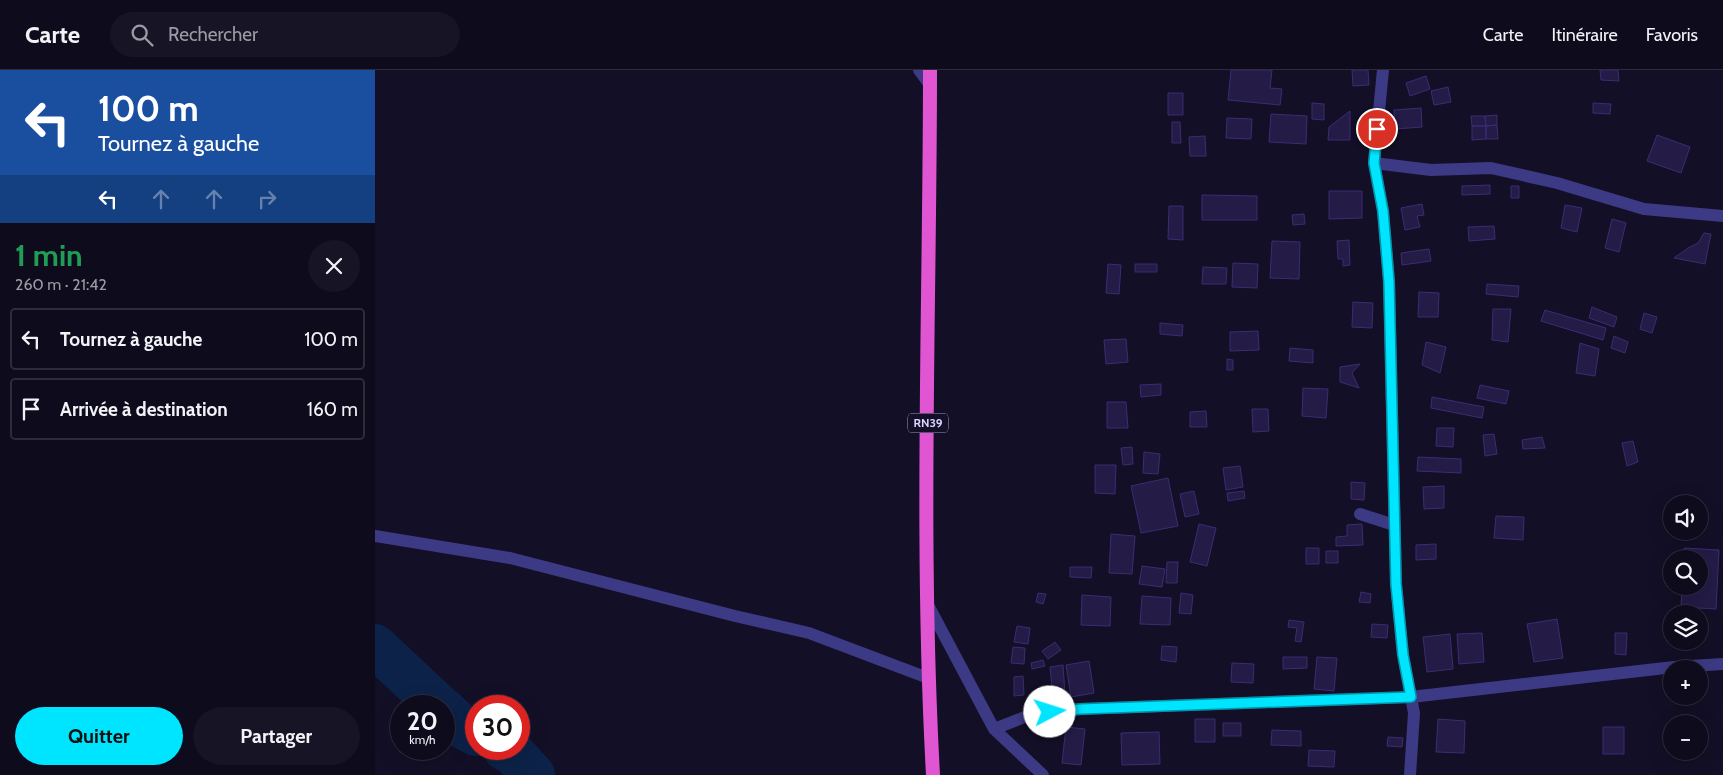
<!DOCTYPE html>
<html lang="fr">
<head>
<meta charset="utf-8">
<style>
  :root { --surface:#0e0b1c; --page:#171425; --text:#f1f3f6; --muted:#9b9ba3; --line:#2e2b3b; --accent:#00e5ff }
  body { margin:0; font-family:Cabin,sans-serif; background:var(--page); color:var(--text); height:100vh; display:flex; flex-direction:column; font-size:19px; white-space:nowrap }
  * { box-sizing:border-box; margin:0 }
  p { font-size:16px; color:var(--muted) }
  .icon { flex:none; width:28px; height:28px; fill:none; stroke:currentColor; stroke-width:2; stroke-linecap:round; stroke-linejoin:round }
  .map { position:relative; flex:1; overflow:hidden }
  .drawer { display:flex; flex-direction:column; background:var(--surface); width:375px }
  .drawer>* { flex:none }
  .guide { background:#1a4fa0; color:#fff; overflow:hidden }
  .buttons { position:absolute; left:1288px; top:425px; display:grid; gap:10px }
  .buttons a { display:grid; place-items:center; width:45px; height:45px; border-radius:50%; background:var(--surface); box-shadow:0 5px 20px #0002,0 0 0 1px var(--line); font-size:25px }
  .speed { position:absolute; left:15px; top:625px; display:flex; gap:10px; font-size:25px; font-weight:700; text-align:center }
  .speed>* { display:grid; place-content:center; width:65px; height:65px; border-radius:50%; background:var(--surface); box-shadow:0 5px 20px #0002,0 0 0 1px var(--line); line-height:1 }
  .speed small { font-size:12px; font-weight:400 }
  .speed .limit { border:8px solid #d22; background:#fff; color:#111 }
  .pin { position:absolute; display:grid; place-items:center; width:42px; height:42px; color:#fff; margin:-21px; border:2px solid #fff; border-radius:50%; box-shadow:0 1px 5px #0007 }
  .me { position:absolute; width:55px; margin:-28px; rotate:85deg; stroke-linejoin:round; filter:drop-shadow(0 0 4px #0008) }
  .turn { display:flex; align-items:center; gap:18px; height:105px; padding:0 15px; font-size:22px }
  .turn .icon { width:65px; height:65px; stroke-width:2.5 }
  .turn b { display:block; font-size:35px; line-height:42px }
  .lanes { display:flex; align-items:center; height:48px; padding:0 15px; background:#0003; justify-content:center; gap:25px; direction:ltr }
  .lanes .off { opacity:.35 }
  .round { display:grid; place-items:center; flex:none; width:52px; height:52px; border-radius:26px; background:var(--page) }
  .headline { display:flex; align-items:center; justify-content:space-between; height:85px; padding:0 15px }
  h1 { font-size:30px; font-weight:700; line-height:38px; color:#1e9e55 }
  .button { display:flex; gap:10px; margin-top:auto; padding:10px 15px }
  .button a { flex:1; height:58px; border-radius:30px; background:var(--accent); color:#111; font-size:20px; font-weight:700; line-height:58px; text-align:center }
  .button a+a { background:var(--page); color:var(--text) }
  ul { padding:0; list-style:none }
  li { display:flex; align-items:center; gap:15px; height:62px; margin:0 10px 8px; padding:0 5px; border:2px solid var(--line); border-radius:5px }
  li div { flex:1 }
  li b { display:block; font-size:19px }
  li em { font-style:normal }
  header { display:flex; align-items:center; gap:30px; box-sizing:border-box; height:70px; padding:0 25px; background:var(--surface); border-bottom:1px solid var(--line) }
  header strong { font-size:24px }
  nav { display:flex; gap:28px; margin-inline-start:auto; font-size:18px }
  .search { width:350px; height:45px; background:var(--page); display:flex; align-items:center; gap:12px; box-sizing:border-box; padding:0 18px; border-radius:28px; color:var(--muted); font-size:19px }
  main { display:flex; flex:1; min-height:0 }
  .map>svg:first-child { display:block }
</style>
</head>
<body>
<header>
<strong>Carte</strong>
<div class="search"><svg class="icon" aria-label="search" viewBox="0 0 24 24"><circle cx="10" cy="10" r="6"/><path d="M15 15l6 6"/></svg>Rechercher</div>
<nav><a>Carte</a><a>Itinéraire</a><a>Favoris</a></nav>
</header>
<main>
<section class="drawer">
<div class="guide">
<div class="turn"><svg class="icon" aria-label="left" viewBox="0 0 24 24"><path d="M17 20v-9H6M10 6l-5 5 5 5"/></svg><div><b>100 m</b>Tournez à gauche</div></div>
<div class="lanes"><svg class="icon" aria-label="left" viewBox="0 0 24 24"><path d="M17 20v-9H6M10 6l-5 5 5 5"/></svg><svg class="icon off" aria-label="ahead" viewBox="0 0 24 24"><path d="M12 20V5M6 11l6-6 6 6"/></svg><svg class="icon off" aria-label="ahead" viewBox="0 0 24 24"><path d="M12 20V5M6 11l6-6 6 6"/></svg><svg class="icon off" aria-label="right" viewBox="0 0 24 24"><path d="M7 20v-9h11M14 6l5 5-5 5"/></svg></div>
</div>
<div class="headline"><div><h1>1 min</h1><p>260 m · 21:42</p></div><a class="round"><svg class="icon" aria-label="close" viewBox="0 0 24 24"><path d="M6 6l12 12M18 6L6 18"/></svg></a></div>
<ul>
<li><svg class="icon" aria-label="left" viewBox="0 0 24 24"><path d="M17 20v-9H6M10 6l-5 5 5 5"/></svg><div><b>Tournez à gauche</b></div><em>100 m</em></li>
<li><svg class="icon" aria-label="arrive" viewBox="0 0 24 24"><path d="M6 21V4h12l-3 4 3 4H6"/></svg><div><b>Arrivée à destination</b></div><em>160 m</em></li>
</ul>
<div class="button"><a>Quitter</a><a>Partager</a></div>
</section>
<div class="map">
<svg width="1348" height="705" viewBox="0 0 1348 705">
  <rect width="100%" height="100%" fill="#130f26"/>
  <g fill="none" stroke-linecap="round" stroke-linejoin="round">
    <path stroke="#0c2248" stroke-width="44" d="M0 576 64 636
      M69 640 86 656 101 664
      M130 679 138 683 158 705"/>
  </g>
  <path fill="#241b47" stroke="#3b2d73" d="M856 0H897L895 18 907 19 905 35 853 30Z
    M977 0H993L994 15 978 16Z
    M1225 0H1243L1244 11 1226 10Z
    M1051 6 1055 19 1035 26 1031 13Z
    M1073 17 1076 32 1059 35 1056 21Z
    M793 23H808V45H793Z
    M937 33 949 34V50L937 49Z
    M1218 33 1236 34 1235 44 1218 43Z
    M1046 38 1047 57 1020 59 1019 40Z
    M975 41V70H953L954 57Z
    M896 44 932 46 931 74 894 72Z
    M1122 45V55L1111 56 1110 46Z
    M1096 46H1110L1111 56H1097Z
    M852 48 877 49 876 69 851 68Z
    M797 52H805L806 73H797Z
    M1122 55 1123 69H1111V56Z
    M1097 56H1111V69L1097 70Z
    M1282 65 1315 77 1306 103 1272 91Z
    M830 66 831 86H815L814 67Z
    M1115 115V124L1087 125V116Z
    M1136 116H1144V128H1136Z
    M954 121H987V148L954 149Z
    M827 125 882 126V150H827Z
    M1047 134 1049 145 1042 146 1045 157 1030 160 1026 138Z
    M1190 135 1207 138 1202 162 1186 158Z
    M794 136H808V170L793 169Z
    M929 144 930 154 918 155 917 145Z
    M1237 149 1251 153 1244 182 1230 178Z
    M1119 156 1120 169 1094 171 1093 157Z
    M1329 163 1336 164 1330 194 1299 188 1313 178 1323 173Z
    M974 170 975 195 968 196V189H963L962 171Z
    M897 171 925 172 924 209 895 208Z
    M1054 179 1056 191 1027 195 1026 183Z
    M858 193 883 194 882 218 857 217Z
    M733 194 746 195 744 224 731 223Z
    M760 194H782V202H760Z
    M828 197 852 198 851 214H827Z
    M1112 214 1144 216 1143 227 1111 224Z
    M1044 222 1064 223 1063 247H1043Z
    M978 232 998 233 997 258 977 257Z
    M1217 237 1242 247 1239 257 1214 248Z
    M1118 239H1136L1133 272 1117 270Z
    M1170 240 1231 258 1228 270 1166 251Z
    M1269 243 1282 247 1277 263 1265 259Z
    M785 253 808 255 807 266 785 264Z
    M883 261 884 280 855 281V262Z
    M1239 266 1253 272 1250 283 1236 278Z
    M751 269 753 292 731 294 729 270Z
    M1051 272 1071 277 1065 303 1047 295Z
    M1205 273 1224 279 1220 306 1201 303Z
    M915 278 938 280V293L914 291Z
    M852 289 858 290V300H852Z
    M985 294 977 303 984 318 965 312V297Z
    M786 314V325L766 327 765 315Z
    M1105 315 1134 321 1131 334 1102 328Z
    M928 318 953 319 951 348 927 346Z
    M1057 327 1109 337 1107 348 1056 338Z
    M732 332H751L753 358H732Z
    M877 339H893L894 361 878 362Z
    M831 341 832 357H815V342Z
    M1062 358H1079L1078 377 1061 376Z
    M1119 364 1122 384 1110 386 1108 365Z
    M1167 367 1170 378 1148 379 1147 370Z
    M1258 371 1263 392 1252 396 1247 373Z
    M757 377 758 394 748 395 746 378Z
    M769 382 785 384 783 404 768 403Z
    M1043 387 1086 389V403L1042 401Z
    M720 395H741L740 424 720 423Z
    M865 396 868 417 851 420 848 398Z
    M793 408 803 456 766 463 756 416Z
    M976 412 990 413 989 430 976 429Z
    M1069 416V438L1049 439 1048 417Z
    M819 421 824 444 810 447 805 424Z
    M869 421 870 428 853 431 852 423Z
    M1121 446 1149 447 1148 470 1119 468Z
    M824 454 841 458 832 496 815 492Z
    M987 454 988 475 961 476V467L972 466V455Z
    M736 464 760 466 757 504 734 503Z
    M1061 474V489L1041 490V475Z
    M931 478H944V494H931Z
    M1309 478 1344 480 1341 539 1306 537 1307 516H1324V489H1308Z
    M951 481H963V493H951Z
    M792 492H803L802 513H791Z
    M767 496 790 499 787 517 764 514Z
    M695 497H717L716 508 695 507Z
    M986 522 996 524 995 533 984 532Z
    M663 523 671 524 668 534 661 532Z
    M806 523 818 525 816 544 804 543Z
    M707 525 736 527 735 556 706 555Z
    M767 526 796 528 795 555 765 554Z
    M1182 549 1188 588 1159 592 1152 554Z
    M914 550 929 552 926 572 920 571 922 558 913 557Z
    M997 554 1013 555 1012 568 996 567Z
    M642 556 655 558 653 574 639 572Z
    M1107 563 1109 592 1084 594 1082 564Z
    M1240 563H1252L1251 585 1240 584Z
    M1075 564 1078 599 1052 602 1048 567Z
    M680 572 686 580 673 589 667 581Z
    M787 576 802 577 801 592 786 590Z
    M638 577 650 578 649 594 636 593Z
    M908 587H932V598L908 599Z
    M942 587 962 588 959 621 939 619Z
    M668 590 670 596 657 599 656 593Z
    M714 591 719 623 696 627 691 595Z
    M857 593 879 594 878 613 856 612Z
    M688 595 690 624 678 626 675 597Z
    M648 606 649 625 639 626V607Z
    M820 649H840V672H820Z
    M1063 649 1090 651 1089 683 1061 682Z
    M848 653H866V666H848Z
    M691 657 710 659 706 695 687 693Z
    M1228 657H1249V684H1228Z
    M897 660 926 661V676L896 675Z
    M784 662 785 694 747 695 746 663Z
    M1013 667 1028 668 1027 677 1012 676Z
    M934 680 960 681 959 697 933 696Z"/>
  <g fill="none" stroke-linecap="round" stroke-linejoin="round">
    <path stroke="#3d3a85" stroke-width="12" d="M544 0 555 15
      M1008 0 999 93 1008 141 1014 211 1021 514 1028 585 1039 643 1035 705
      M999 93 1056 100 1116 98 1182 113 1269 139 1348 146
      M985 444 1019 455
      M0 466 135 488 360 546 434 563 553 608
      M552 533 619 659 668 705
      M619 659 660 643 706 639 1036 627 1299 597 1348 594"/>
    <path stroke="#e055d1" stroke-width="14" d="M555 0C555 235 545 470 558 705"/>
  </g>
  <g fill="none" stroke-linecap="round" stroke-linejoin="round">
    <defs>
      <path id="route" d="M675 642 706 639 1036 627 1028 585 1021 514 1014 212 1008 141 999 93 1002 59"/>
    </defs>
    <use href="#route" stroke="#0095a6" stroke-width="12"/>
    <use href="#route" stroke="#00e5ff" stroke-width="9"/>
  </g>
  <g text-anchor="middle" stroke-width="4" stroke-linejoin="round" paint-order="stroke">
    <rect fill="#130f26" stroke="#9e99be" stroke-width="1" x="533" y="343.5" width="40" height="19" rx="4"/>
    <g font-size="12" font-weight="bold" fill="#d9d4ff">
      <text x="553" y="357">RN39</text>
    </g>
  </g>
</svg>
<div class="buttons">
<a><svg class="icon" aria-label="sound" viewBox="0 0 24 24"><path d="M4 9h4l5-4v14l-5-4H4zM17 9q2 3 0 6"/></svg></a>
<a><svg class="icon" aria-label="search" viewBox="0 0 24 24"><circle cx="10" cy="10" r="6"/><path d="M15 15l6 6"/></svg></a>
<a><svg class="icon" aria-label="layers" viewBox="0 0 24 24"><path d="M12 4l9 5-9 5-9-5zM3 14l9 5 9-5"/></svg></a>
<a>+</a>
<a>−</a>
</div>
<div class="speed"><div>20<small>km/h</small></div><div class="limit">30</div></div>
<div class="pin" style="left:1002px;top:59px;background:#d93025"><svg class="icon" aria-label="arrive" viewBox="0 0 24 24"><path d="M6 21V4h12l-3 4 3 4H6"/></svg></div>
<svg class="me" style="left:675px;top:642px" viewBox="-20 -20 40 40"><circle r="19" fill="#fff"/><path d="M0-13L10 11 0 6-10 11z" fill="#00e5ff"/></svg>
</div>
</main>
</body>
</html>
